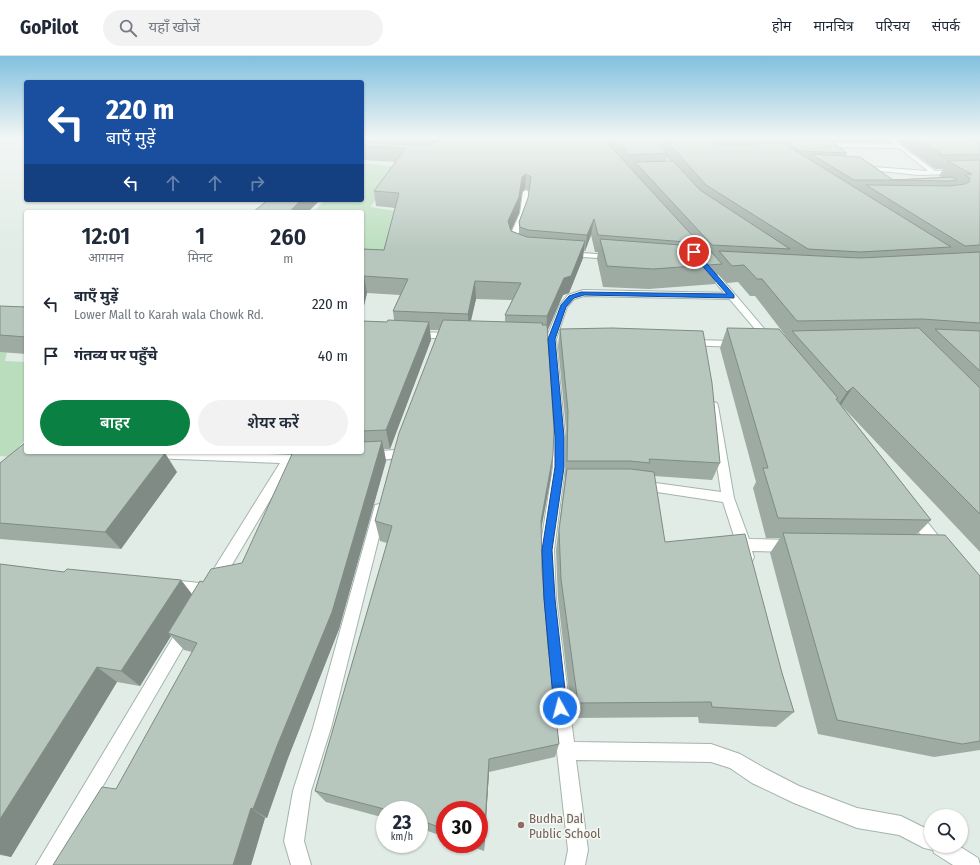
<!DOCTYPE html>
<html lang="hi">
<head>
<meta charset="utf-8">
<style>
  :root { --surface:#fff; --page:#f2f2f3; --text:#1f2937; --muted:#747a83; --line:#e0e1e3; --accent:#0b8043 }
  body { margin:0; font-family:"Fira Sans Condensed","Noto Sans Devanagari",sans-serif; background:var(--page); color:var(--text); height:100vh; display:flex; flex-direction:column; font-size:15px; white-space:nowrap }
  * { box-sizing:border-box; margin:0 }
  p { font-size:13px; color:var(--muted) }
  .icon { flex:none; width:22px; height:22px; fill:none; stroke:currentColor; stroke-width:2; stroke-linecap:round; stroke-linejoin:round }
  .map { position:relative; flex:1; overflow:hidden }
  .details { position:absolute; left:24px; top:154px; width:340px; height:244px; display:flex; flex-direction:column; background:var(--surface); border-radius:4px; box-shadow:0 1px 3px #0004 }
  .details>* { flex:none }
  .hud { position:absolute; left:24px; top:24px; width:340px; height:122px; border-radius:4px; box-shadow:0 1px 3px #0004; background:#1a4fa0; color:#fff; overflow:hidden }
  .tools { position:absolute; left:924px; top:753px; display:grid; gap:8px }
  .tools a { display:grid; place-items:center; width:44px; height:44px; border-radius:50%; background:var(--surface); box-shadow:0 1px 3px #0004; font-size:20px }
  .speed { position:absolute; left:376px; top:745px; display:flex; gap:8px; font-size:20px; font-weight:700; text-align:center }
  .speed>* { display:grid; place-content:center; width:52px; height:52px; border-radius:50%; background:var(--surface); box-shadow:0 1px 3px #0004; line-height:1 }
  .speed small { font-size:10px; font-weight:400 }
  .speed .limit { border:6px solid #d22; background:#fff; color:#111 }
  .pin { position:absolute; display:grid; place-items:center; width:34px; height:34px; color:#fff; margin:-17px; border:2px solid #fff; border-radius:50%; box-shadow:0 1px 4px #0007 }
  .me { position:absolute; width:44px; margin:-22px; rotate:353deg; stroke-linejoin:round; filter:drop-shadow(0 0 3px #0008) }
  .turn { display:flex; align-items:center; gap:14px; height:84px; padding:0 16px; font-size:18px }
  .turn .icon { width:52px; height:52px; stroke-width:2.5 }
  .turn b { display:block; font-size:28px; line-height:34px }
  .lanes { display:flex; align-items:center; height:38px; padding:0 16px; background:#0003; justify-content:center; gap:20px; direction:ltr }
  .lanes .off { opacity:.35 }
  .eta { display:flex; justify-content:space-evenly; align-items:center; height:68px; text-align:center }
  .eta b { font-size:24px; font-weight:600; line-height:28px }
  .action { display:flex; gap:8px; margin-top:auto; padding:8px 16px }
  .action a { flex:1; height:46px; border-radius:24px; background:var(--accent); color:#fff; font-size:16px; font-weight:600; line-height:46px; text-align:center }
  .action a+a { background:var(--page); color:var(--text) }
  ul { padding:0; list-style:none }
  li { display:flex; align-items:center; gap:12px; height:52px; padding:0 16px }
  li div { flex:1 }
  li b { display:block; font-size:15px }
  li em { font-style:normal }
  header { display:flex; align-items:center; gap:24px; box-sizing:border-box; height:56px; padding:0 20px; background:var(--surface); border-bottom:1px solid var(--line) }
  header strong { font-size:19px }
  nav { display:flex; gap:22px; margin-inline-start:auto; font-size:14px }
  .search { width:280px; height:36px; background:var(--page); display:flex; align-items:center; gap:10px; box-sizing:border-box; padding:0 14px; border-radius:22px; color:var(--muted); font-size:15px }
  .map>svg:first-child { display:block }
</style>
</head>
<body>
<header>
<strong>GoPilot</strong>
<div class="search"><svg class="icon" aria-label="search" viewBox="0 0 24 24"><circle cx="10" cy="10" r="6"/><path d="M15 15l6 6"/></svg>यहाँ खोजें</div>
<nav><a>होम</a><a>मानचित्र</a><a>परिचय</a><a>संपर्क</a></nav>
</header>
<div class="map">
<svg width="980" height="809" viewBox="0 0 980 809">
  <rect width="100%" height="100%" fill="#e1ece6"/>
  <path fill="#badebd" d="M362 107 402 111 370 151 436 161 417 193 362 206V156H313L325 144H362Z
    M0 279 8 290 5 305 26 306V383L10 401 0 400Z"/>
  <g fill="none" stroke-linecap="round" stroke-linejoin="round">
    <defs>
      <path id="minor" d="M885 82H891L935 115 980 113V117L918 119 862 113 859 111 860 110 928 115 899 92 820 91 817 89 820 87 894 88Z
        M526 134 529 136 526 157 517 182 521 190 517 192H514L509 182 520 157 523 136Z
        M565 196 613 199 617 201 613 203 568 200H565Z
        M583 234 732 237 736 240 732 243 584 240 574 243 567 251 556 283 565 381V411L554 494 556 543 574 686 711 688 740 698 766 713 799 730 857 752 901 760 931 775V790H959L978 802 980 809H953L934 797 933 794 924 792 899 779 857 772 794 747 752 727 730 712 711 706 576 704 588 794 585 809H565L568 794 549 624 542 543 540 494 553 411V381L546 283 560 249 568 239Z
        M416 276 453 277 458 280 453 283 413 281 411 279 413 277Z
        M689 284 737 285 742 288 737 291 686 289 684 287Z
        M713 346 717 347 718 350 734 442 749 483 790 484 795 486 797 490 795 494 790 496 752 495 754 501 752 505 747 507 742 505 723 446 637 433 635 430 637 427 641 425 721 436 708 350 709 347Z
        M395 394 399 395 401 398 399 401C390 404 374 405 365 402L363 399 365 396Z
        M146 396H218L294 399 298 400 300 403 298 406 292 407 220 529 215 530 210 529 208 524 210 519 280 407 151 402 147 401 145 398Z
        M380 448 385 449 386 453 331 672 311 735 304 785 311 809H291L284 785 293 735 313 672 374 453 375 449Z
        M172 524 208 528 213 530 215 535 213 540 208 542 172 538 167 536 165 531 167 526Z
        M186 566 191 568 194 573 191 578 57 809H36L181 568Z"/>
      <path id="secondary" d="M704 209H710L773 283 775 285 773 287H767L704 213Z
        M914 455 919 456 944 487 946 491 944 495 939 497 934 495 909 464 907 460 909 456Z"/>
    </defs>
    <use href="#minor" stroke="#a4b4ac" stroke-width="2"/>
    <use href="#secondary" stroke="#a2bbae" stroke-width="2"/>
    <use href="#minor" fill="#fff" fill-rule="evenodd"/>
    <use href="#secondary" fill="#fff" fill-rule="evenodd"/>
  </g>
  <path fill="#9daba3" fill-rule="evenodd" d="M362 82H443V83L444 82H658L660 88 663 91 659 82H891L889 86H832L847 97 846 99 893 124 941 121 939 120 943 113H935L893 82H980V496L841 349 931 464 917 478 980 520V694L934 701 818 678 770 497 780 482H766L753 432 756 426 720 292 727 272 788 284V283L755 240H750L738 226 727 227 718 218 715 228 649 233 603 231 597 203 598 196H595L591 179 585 195H583V202L569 237 563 239 547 275 551 420 541 472 542 514 548 590 559 688 555 701 489 716 484 795 465 788H479V754H445V781L419 772V754H385V762L326 746 315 735 387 487 380 485 375 465 439 274H430L431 284 390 393H384L386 405 339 573 288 702 267 762H265L251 809H53L116 733 192 596 184 594 171 580 140 630 117 626 11 801 0 799V508L64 516 181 524 192 538 203 526 242 507 362 396V265L387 266 394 264 393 255 400 239 367 237 362 258V193L384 194 395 152 376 150 374 135 396 106 362 104ZM775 86H783V87H775ZM667 102 670 105H666ZM525 133 529 135 528 142 519 166V178L511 175V174L519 157 522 136ZM476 243 512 244 505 259V266L471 265Z
    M0 250 26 251V298L0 296Z
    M560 273 720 407 712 424 654 420 665 486 782 617 794 656 776 671 699 667 698 661 572 662 558 543 556 494 565 422 566 372 558 290Z
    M0 407 177 416 121 493 0 483Z"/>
  <path fill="#808b85" d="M431 82H443V86L428 97 427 84Z
    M526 118 525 133 522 136 519 157 508 181V165L522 121Z
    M301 144H320L308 156H289Z
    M594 163 591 179 585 195 587 179Z
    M585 185 583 202 569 237 563 239 546 278 547 260 564 222Z
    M364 220 367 237 362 258V227Z
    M475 225 476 243 468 276V258Z
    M429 266 431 284 390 393 386 374Z
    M853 331 841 349 835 354 847 336Z
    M382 385 386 405 339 573 288 702 267 762 253 753Z
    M165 397 177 416 121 493 105 476Z
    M553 399 551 420 539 485 541 465Z
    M181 524 194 541 168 577 171 580 140 630 121 615Z
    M97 611 117 626 11 801 0 798V763Z
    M489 703V716L484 795V786Z
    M251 752 265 762 251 809H233Z"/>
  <path fill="#b7c7be" stroke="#808b85" d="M399 82H431L427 84Z
    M444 82H603L699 187 598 179 594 163 587 179 528 174 520 171 519 166 528 142 531 121 526 118 522 121 519 141 508 165 511 175 527 181 585 185 571 220 564 222 547 260 505 259 521 227 475 225 468 258 393 255 408 223 364 220 362 227V193L384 194 399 137 374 135 406 92 362 90V86L427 90 442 83Z
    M614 82H658L660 88 668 97 630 99Z
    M667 82H760L713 84 711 87 715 90 783 87 951 191 860 196 808 193 706 129 669 87Z
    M918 82H967L980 88V98L943 99Z
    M784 84H830L847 97 799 95Z
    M811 98 860 101 893 124H854Z
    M980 104V189L965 190 866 129 950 130 965 128 969 126 970 122 965 119 972 118 947 105Z
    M673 105 700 134 790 193 712 189 635 106Z
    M952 121 957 124 949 125 893 124Z
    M268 144H301L289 156H253Z
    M600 183 707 191 722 208 653 213 607 210Z
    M719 195 860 202 980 196V267L922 263 797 265 762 223H757L744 209 732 210Z
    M0 250 26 251V281L0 279Z
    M388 264 429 266 386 374 362 375V265L387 266Z
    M443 264 543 267 542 269H547L554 373 553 399 541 465 542 514 548 590 559 688 489 703 484 786 479 785V754H445V773L419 764V754H388L315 735 392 470 375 465 399 377Z
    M612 272 703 275 712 327 720 407 649 403 650 407 630 405H567L568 355 560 273Z
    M727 272 779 273 838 342 836 343 931 464 778 462 763 412H768Z
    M919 272 980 332V458L853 331 847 336 792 275Z
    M935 273 980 275V315Z
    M382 385 332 556 277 690 253 753 251 752 233 809H53L102 731 116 733 197 587 168 577 200 525 203 526 211 513 242 507 293 396H362V386Z
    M26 386V396H157L165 397 105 476 0 467V407Z
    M567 413H631L654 416 665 486 745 478 782 617 794 656 712 651 711 646 578 647 561 523 559 474Z
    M783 477 945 479 980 520V685L962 688 837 664Z
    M0 508 64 516 67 513 181 524 121 615 97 611 0 763Z"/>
  <linearGradient id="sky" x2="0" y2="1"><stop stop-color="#81c0df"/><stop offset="0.42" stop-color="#f2f6f4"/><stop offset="1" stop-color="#f2f6f4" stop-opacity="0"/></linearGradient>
  <rect width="980" height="195" fill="url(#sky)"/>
  <path fill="#1a73e8" stroke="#114b97" d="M692 195H696L734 239V242L584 239 574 242 566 251 555 283 564 381V411L552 494 555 543 567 652 565 657 560 659 556 657 554 652 544 543 542 494 555 411V381L548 283 561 249 569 240 581 236 727 238 692 198Z"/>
  <circle fill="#8d6e63" stroke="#f2f9f4" stroke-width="1.5" cx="521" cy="769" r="4"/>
  <g text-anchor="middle" stroke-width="3" stroke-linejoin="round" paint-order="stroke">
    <g font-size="13" fill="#785e54" stroke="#f2f9f4" text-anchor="start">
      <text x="529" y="767">Budha Dal<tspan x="529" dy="15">Public School</tspan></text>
    </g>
  </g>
</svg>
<div class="tools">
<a><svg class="icon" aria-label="search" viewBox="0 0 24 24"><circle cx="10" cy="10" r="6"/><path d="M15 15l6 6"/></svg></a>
</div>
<div class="speed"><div>23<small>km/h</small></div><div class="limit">30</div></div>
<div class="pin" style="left:694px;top:196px;background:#d93025"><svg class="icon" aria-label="arrive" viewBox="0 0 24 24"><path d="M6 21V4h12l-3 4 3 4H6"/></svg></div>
<svg class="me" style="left:560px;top:652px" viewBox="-20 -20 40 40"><circle r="17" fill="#1a73e8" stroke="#fff" stroke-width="3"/><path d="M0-11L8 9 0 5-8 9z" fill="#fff"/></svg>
<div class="hud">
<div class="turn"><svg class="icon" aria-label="left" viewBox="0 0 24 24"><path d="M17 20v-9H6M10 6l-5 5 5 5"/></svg><div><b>220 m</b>बाएँ मुड़ें</div></div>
<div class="lanes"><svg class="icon" aria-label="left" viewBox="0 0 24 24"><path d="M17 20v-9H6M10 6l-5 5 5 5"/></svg><svg class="icon off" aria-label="ahead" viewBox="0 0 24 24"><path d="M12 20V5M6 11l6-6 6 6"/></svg><svg class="icon off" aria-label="ahead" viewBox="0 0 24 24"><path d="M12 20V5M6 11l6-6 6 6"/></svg><svg class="icon off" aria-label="right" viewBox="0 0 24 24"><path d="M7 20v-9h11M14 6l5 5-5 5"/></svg></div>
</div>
<section class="details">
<div class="eta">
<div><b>12:01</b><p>आगमन</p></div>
<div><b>1</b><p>मिनट</p></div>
<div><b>260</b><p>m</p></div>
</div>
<ul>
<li><svg class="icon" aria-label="left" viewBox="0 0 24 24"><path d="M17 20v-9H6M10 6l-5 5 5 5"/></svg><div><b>बाएँ मुड़ें</b><p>Lower Mall to Karah wala Chowk Rd.</p></div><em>220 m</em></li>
<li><svg class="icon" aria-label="arrive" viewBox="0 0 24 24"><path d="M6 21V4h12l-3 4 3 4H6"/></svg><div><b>गंतव्य पर पहुँचे</b></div><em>40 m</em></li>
</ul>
<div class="action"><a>बाहर</a><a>शेयर करें</a></div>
</section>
</div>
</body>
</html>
